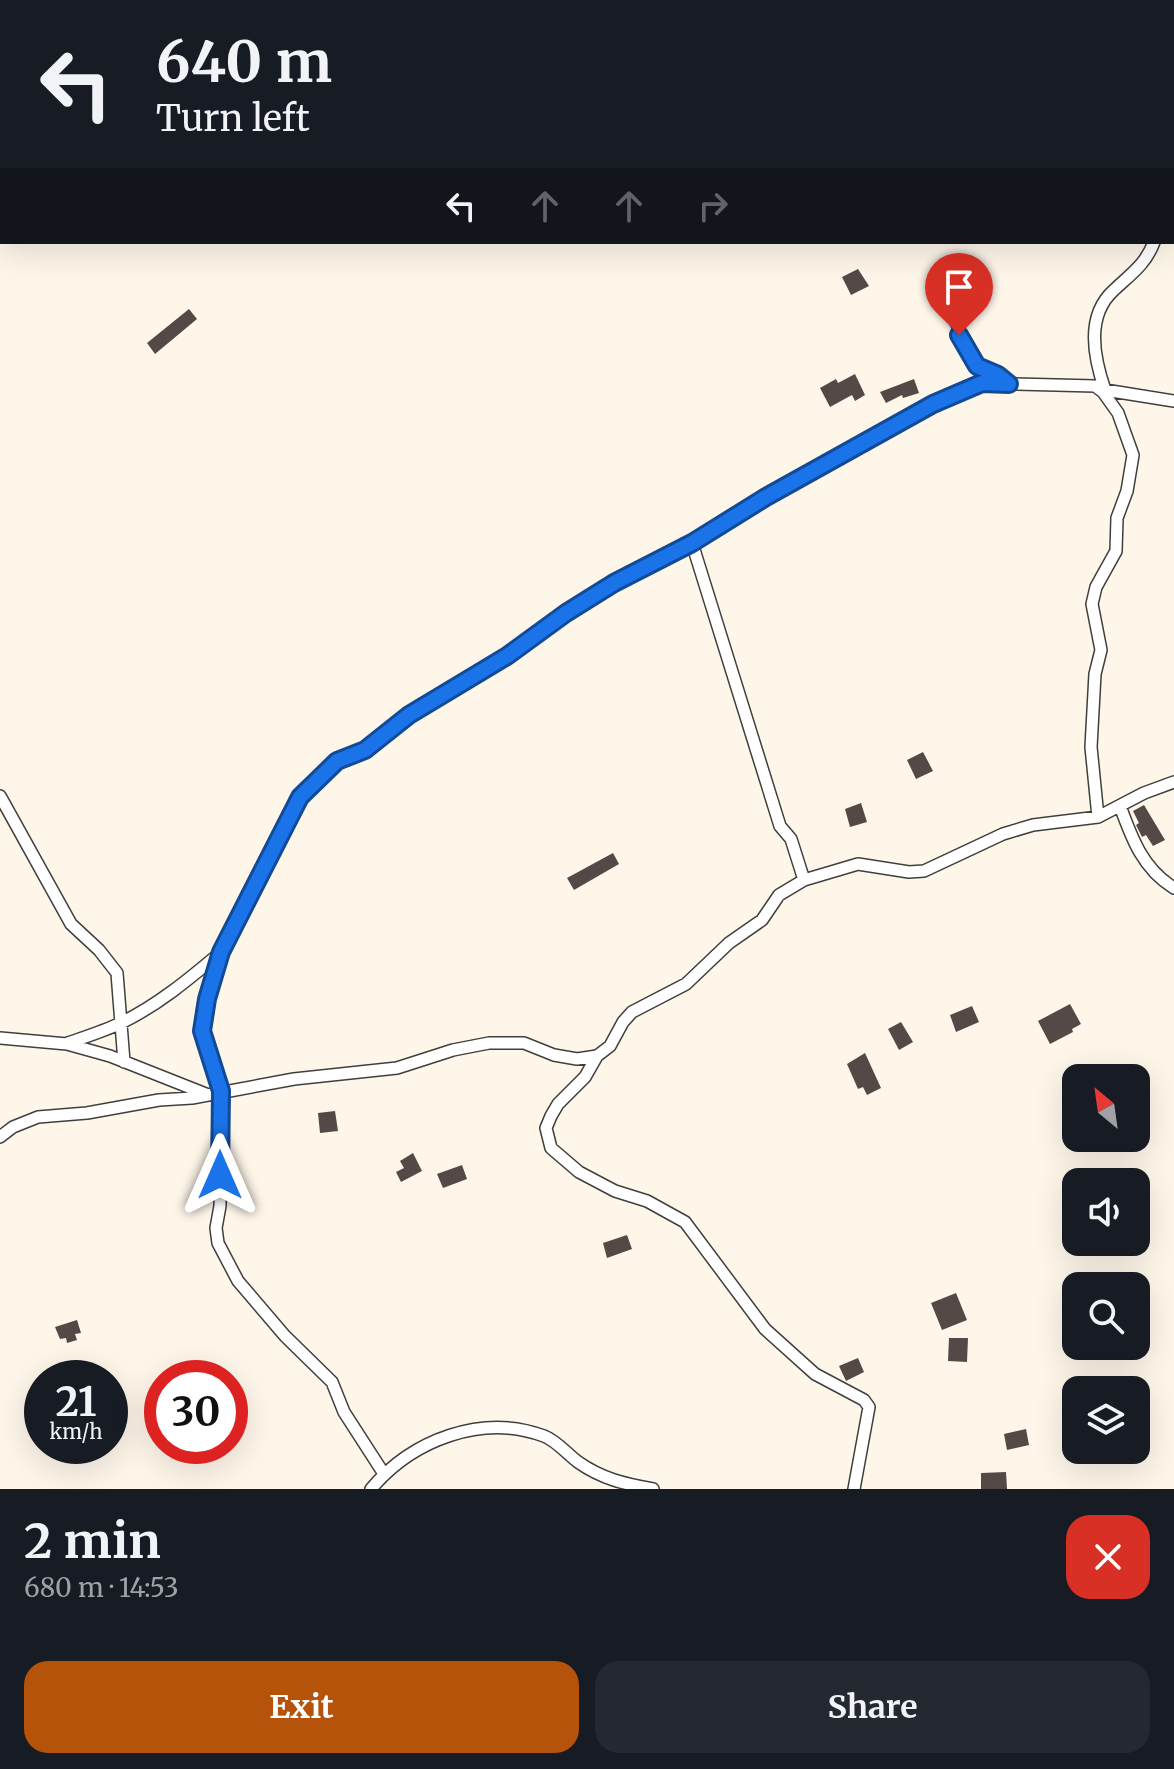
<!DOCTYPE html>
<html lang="en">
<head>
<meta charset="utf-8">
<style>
  :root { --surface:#171b24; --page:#242831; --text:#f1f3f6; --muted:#9ea1a6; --accent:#b45309 }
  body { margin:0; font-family:Merriweather,serif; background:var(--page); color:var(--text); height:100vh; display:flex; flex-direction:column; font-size:30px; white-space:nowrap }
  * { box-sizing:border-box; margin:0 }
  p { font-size:26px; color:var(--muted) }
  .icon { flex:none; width:44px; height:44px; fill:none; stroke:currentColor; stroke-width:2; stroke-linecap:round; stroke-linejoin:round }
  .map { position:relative; height:1489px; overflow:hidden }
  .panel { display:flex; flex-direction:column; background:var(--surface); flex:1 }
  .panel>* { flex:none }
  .banner { position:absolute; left:0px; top:0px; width:1174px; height:244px; box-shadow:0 8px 32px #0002; background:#171b24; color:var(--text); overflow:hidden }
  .needle { width:52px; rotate:331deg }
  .controls { position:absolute; left:1062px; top:1064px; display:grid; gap:16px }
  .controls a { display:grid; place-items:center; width:88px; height:88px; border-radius:16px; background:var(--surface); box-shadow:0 8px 32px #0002; font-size:40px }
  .speed { position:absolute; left:24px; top:1360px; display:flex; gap:16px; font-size:40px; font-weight:700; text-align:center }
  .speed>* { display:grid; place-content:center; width:104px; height:104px; border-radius:50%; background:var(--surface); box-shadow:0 8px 32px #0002; line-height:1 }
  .speed small { font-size:20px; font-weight:400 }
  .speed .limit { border:12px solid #d22; background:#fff; color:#111 }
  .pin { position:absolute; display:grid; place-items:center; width:68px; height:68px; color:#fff; margin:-82px -34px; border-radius:50% 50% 50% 0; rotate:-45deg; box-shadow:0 0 8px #0007 }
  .pin .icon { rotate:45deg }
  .me { position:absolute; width:88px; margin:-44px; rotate:0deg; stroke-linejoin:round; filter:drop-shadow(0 0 6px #0008) }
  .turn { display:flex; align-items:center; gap:28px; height:168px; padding:0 24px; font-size:36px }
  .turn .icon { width:104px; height:104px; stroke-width:2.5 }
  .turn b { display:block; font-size:56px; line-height:68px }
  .lanes { display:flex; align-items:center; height:76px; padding:0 24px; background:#0003; justify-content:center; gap:40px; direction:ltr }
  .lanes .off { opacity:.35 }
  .round { display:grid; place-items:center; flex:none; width:84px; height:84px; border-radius:24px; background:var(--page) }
  .head { display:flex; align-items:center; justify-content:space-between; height:136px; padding:0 24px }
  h1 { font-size:48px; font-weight:700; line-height:60px }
  .button { display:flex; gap:16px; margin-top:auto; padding:16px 24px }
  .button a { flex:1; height:92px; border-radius:24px; background:var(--accent); color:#fff; font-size:32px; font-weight:700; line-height:92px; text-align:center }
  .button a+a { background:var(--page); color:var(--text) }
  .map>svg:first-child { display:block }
</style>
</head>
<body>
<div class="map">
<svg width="1174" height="1489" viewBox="0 0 1174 1489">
  <rect width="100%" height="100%" fill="#fff6ea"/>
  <path fill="#554947" d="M858 269 869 286 851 295 842 277Z
    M189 309 197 319 155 354 147 343Z
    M855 374 865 395 855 401 852 395 830 407 820 388 836 379 838 383Z
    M914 379 919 393 903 398 902 395 886 403 880 392Z
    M923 752 933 771 916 779 907 760Z
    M861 803 867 822 850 827 845 809Z
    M1144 805 1165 840 1153 846 1146 835 1142 837 1136 825 1139 823 1133 811Z
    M613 853 619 864 574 890 567 878Z
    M1070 1004 1081 1024 1072 1029 1073 1032 1050 1044 1038 1021Z
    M972 1006 979 1022 956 1032 950 1015Z
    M901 1022 913 1042 899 1050 888 1029Z
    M865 1053 881 1088 867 1095 863 1087 858 1089 847 1064Z
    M335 1111 338 1131 320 1133 318 1113Z
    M413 1153 422 1171 401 1182 396 1172 404 1168 400 1161Z
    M462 1165 467 1179 443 1188 437 1174Z
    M627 1235 632 1249 607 1258 603 1243Z
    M956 1293 967 1320 942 1330 931 1303Z
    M77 1320 81 1333 75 1334 77 1340 67 1343 66 1338 60 1339 55 1327Z
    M949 1338H968L967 1362 948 1361Z
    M858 1358 864 1372 846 1381 839 1366Z
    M1026 1429 1029 1445 1007 1450 1004 1434Z
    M1006 1472 1007 1489H981V1473Z"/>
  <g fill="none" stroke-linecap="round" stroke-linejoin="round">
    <defs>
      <path id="lane" d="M942 303 974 362 1005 381"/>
      <path id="street" d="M1172 182 1174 180
        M1105 390C1094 358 1085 316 1114 290 1131 274 1146 264 1154 242
        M1103 392 1105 390 1174 401
        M692 543 780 826 791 839 804 880
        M0 796 71 924 99 950 117 973 124 1062
        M1120 806C1132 839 1143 869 1174 888
        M0 1038 67 1044 110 1056 206 1094
        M68 1043C85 1037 104 1031 121 1023 158 1005 189 979 220 953
        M597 1056 585 1077 558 1104 551 1116 546 1128 551 1148 579 1172 615 1191 647 1201 685 1222 765 1329 815 1374 864 1400 869 1407 854 1489
        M0 1137 13 1127 38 1117 87 1113 159 1100 192 1098 294 1079 397 1068 453 1050 489 1043H524L554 1055 577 1059 597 1056 610 1046 623 1022 632 1012 686 984 729 943 762 920 779 895 804 880 858 864 909 872 924 871 1003 834 1033 825 1098 817 1144 793 1174 782
        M384 1474 344 1412 332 1382 285 1336 238 1281 218 1243 216 1228 220 1206 221 1091 202 1031 207 999 221 952 300 797 337 761 365 750 409 715 507 656 566 613 614 583 692 543 766 497 933 404 982 383 1095 386 1103 392 1118 413 1133 455 1127 491 1117 518 1116 551 1096 587 1092 604 1101 650 1095 674 1091 747 1098 817
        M371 1489C412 1440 482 1413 544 1436 557 1441 567 1454 578 1462 602 1479 625 1484 653 1489"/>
    </defs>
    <use href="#lane" stroke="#3f3f3f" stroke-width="8"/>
    <use href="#street" stroke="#3f3f3f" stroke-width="14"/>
    <use href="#lane" stroke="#fff" stroke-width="5"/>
    <use href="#street" stroke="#fff" stroke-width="11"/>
  </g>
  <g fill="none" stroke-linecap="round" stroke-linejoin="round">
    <defs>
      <path id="route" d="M220 1175 221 1091 202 1031 207 999 221 952 300 797 337 761 365 750 409 715 507 656 566 613 614 583 692 543 766 497 933 404 982 383 1009 384 998 375 977 366 959 335"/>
    </defs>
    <use href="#route" stroke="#114b97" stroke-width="20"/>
    <use href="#route" stroke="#1a73e8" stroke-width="14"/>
  </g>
</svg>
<div class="controls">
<a><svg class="needle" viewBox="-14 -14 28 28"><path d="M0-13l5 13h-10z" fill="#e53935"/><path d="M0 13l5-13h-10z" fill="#9ea1a6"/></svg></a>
<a><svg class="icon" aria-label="sound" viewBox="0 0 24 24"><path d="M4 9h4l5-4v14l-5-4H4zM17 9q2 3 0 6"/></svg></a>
<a><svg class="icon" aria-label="search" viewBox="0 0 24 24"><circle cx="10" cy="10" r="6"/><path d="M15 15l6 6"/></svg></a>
<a><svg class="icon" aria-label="layers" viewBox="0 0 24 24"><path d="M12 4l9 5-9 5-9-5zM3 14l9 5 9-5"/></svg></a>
</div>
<div class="speed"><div>21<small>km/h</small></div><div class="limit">30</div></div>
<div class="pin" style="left:959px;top:335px;background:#d93025"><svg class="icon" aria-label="arrive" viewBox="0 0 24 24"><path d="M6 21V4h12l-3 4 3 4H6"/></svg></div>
<svg class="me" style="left:220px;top:1175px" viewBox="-20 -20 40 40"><path d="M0-17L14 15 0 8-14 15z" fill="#1a73e8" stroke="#fff" stroke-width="4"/></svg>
<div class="banner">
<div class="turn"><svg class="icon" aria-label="left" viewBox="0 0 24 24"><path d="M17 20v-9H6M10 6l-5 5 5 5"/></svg><div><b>640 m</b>Turn left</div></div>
<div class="lanes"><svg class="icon" aria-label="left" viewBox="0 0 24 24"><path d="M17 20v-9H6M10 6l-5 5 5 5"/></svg><svg class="icon off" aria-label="ahead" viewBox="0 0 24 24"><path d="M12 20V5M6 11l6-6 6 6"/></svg><svg class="icon off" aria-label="ahead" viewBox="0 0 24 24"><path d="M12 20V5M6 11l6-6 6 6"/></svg><svg class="icon off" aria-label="right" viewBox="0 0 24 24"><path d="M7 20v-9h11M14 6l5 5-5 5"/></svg></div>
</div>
</div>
<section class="panel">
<div class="head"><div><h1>2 min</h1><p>680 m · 14:53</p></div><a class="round" style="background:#d93025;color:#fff"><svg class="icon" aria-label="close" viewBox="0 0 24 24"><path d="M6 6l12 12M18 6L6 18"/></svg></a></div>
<div class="button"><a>Exit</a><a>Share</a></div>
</section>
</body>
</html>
